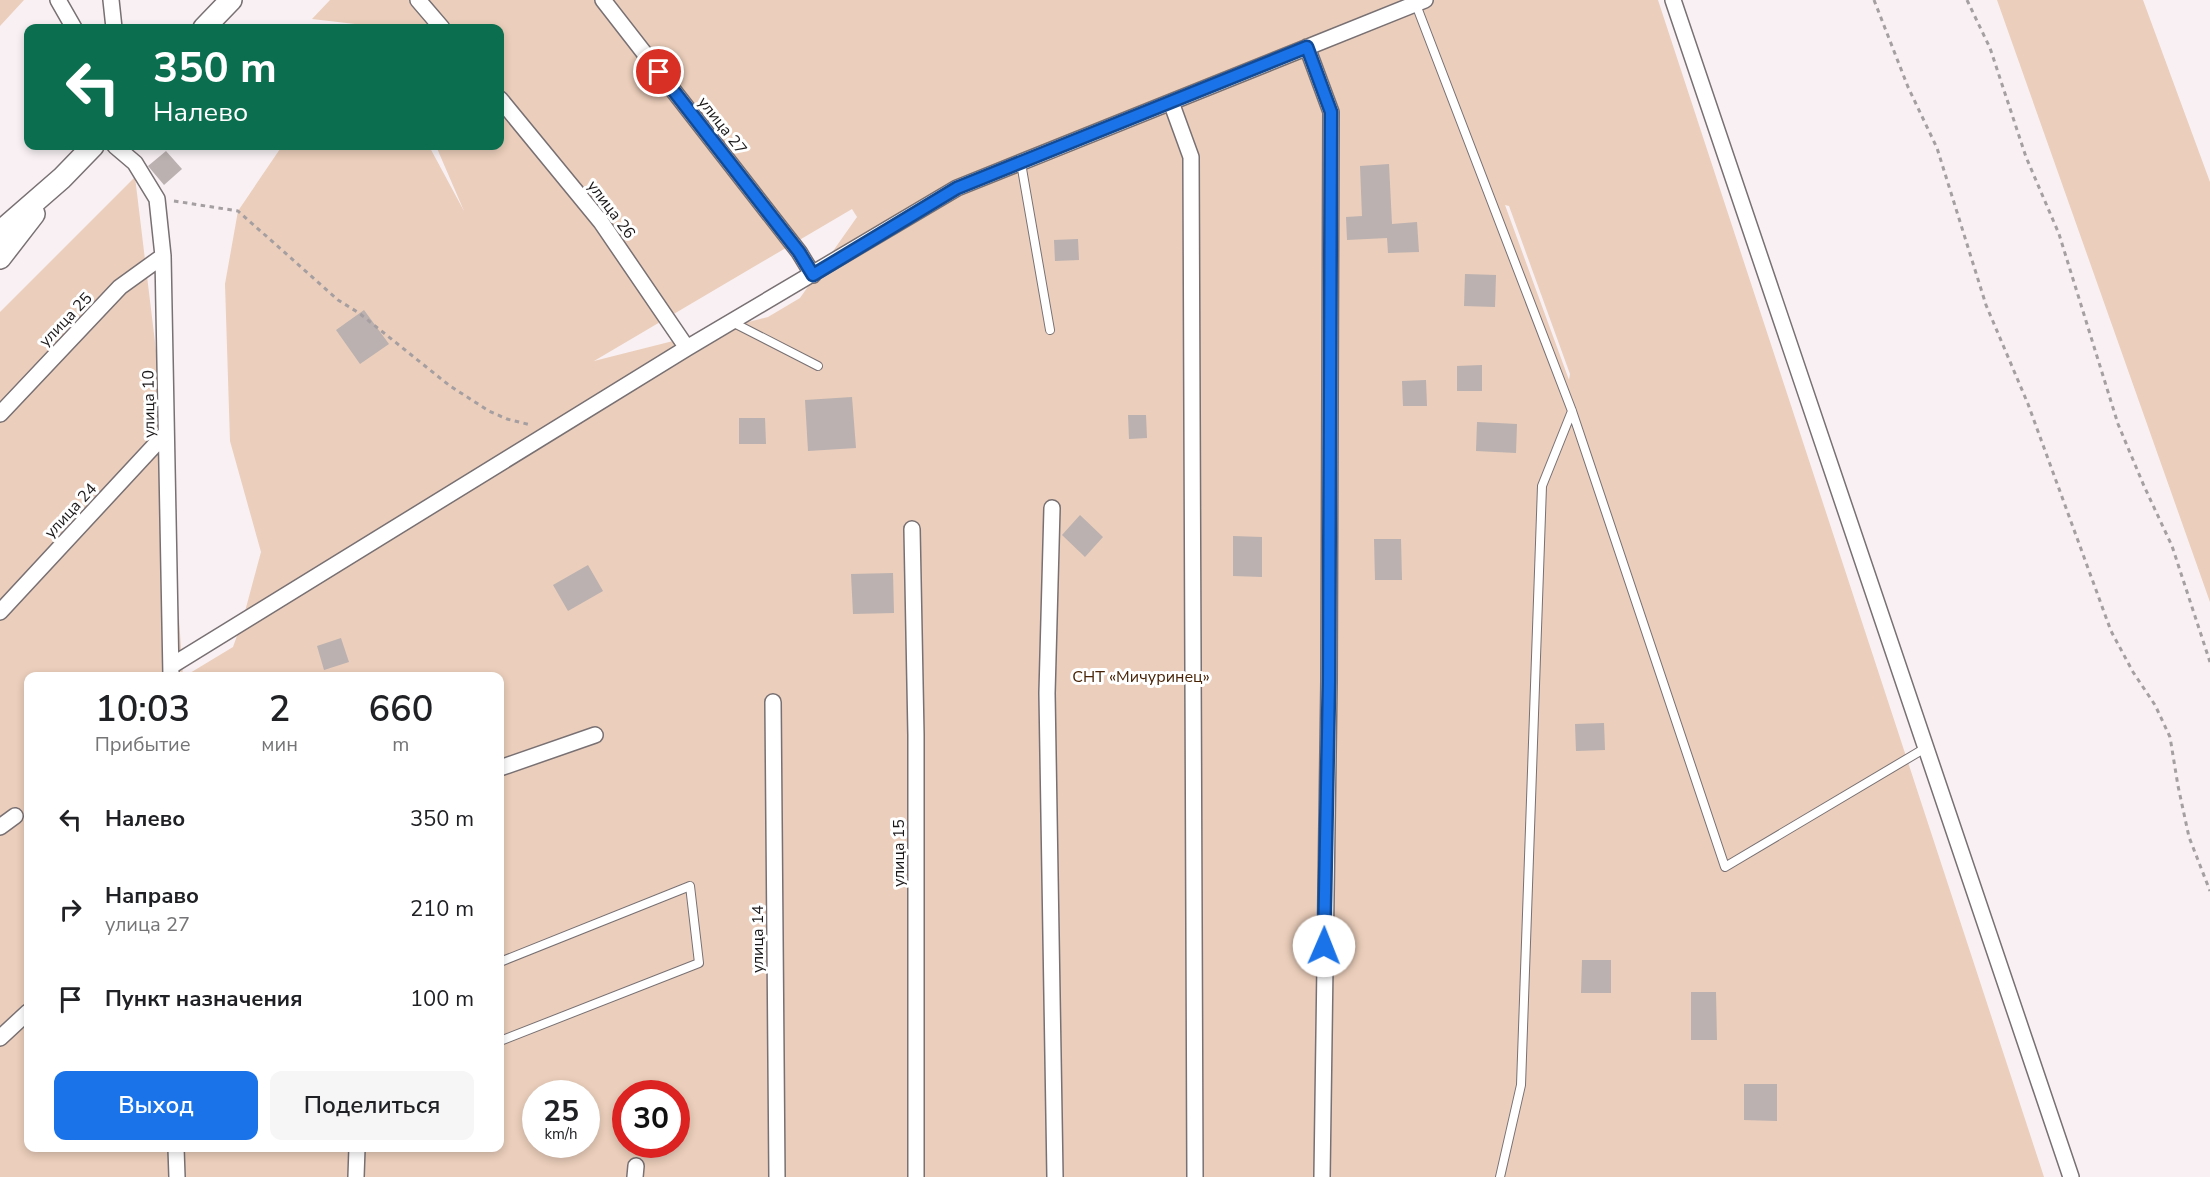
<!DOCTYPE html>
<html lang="ru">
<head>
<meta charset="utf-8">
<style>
  :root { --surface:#fff; --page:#f6f6f6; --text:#202124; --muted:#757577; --accent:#1a73e8 }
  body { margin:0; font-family:"Nunito Sans",sans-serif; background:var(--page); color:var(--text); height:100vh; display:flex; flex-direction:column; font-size:22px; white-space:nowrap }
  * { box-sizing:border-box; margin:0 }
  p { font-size:20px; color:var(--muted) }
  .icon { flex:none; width:33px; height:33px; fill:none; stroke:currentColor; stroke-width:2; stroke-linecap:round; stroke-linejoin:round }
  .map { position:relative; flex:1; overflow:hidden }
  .side { position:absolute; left:24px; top:672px; width:480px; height:480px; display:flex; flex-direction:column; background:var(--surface); border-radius:12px; box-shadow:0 3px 9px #0003 }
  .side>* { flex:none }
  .top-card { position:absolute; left:24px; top:24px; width:480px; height:126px; border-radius:12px; box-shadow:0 3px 9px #0003; background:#0b6e4f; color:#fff; overflow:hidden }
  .speed { position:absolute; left:522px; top:1080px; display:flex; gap:12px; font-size:30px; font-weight:700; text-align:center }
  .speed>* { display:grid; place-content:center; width:78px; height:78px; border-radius:50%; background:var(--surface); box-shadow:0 3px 9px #0003; line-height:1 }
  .speed small { font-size:15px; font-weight:400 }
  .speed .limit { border:9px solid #d22; background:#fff; color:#111 }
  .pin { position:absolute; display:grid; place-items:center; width:51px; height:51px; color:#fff; margin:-26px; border:3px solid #fff; border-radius:50%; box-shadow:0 2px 6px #0007 }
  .me { position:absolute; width:66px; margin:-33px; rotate:1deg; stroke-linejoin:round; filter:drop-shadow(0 0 4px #0008) }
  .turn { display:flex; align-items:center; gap:21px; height:126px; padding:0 30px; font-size:27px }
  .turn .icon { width:78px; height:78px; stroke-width:2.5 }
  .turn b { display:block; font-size:42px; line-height:51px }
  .eta { display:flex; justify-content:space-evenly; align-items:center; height:102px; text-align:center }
  .eta b { font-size:36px; font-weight:600; line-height:42px }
  .button { display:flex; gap:12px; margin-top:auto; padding:12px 30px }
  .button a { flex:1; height:69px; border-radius:12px; background:var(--accent); color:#fff; font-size:24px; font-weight:600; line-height:69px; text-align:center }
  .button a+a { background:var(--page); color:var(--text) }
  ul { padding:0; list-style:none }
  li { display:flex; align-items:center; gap:18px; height:90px; padding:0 30px }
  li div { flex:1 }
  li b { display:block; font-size:22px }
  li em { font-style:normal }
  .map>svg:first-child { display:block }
</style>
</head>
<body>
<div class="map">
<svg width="2210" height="1177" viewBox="0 0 2210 1177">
  <rect width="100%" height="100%" fill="#f8f0f3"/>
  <path fill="#ebcebb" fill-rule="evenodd" d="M0 0H24L0 26Z
    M330 0H1658L2044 1177H0V312L135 177 166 433 183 676H28V1148H500V676H185L233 647 243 619 261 552 230 441 225 284 238 211 282 146H429L464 211 436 146H500V28H373L372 26 312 19ZM1505 205 1509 206 1570 374 1569 380ZM852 209 857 217 800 298 768 317 594 361ZM536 1094H586V1144H536ZM626 1094H676V1144H626Z
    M1997 0H2143L2210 182V602Z"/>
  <path fill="#bab1b0" d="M166 151 182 169 164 185 148 166Z
    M1389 164 1392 224 1417 222 1419 252 1388 253 1387 238 1347 240 1346 217 1362 216 1360 166Z
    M1078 239 1079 260 1055 261 1054 240Z
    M1465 274 1496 275 1495 307 1464 306Z
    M364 310 389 344 360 364 336 330Z
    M1482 365V391H1457V366Z
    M1426 380 1427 406H1403L1402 381Z
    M852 397 856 448 808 451 805 400Z
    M1128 415H1146L1147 438 1129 439Z
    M739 418H765L766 444H739Z
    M1477 422 1517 424 1516 453 1476 451Z
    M1080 515 1103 537 1085 557 1062 535Z
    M1233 536 1262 537V577L1233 576Z
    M1374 539H1401L1402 580H1375Z
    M588 565 603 591 568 611 553 585Z
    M893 573 894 613 853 614 851 574Z
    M341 638 349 662 324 670 317 646Z
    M1604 723 1605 750 1576 751 1575 724Z
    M1582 960H1611V993H1581Z
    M1691 992H1716L1717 1040H1691Z
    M1744 1084H1777V1121L1744 1120Z"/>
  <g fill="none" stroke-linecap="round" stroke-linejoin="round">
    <defs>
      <path id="lane" d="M1415 2 1572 411 1725 867 1927 747
        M1021 163 1050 330
        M732 322 818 366
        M500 962 690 886 699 963 500 1041
        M1500 1177 1521 1085 1542 486 1572 411"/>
      <path id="street" d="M58 0 74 28
        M111 0 114 28
        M418 0 442 28
        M603 0 799 252 813 275
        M1673 0 2071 1177
        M1307 47 1331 112 1329 682 1322 1177
        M500 99 601 222 687 348
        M1171 102 1191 157 1195 1177
        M115 146 135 163 157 199 163 256 171 676
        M0 414 120 287 163 256
        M1052 508 1047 693 1055 1177
        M912 529 916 735V1177
        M0 612 166 433
        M171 666 687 348 957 188 1425 0
        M773 702 777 1177
        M500 768 595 735
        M0 827 15 816
        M0 1038 28 1012
        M176 1148 177 1177
        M356 1177 357 1148
        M635 1177 636 1166"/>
      <path id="secondary" d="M204 28 231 0
        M0 232 62 178 93 146
        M0 258 34 214"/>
    </defs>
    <use href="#lane" stroke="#787073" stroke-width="10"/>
    <use href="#street" stroke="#787073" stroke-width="18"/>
    <use href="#secondary" stroke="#787073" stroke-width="24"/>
    <path stroke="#a59fa1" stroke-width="3" stroke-dasharray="4.5 4.5" stroke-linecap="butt" d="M1874 0 1908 87 1937 148 1986 305 2028 404 2111 631 2133 672 2155 705 2170 737 2178 786 2189 837 2210 891
      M1967 0 1990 48 2026 157 2059 234 2118 424 2144 486 2172 546 2210 662
      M174 201 238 211 338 300 359 313 450 386 489 411 507 419 531 425"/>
    <use href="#lane" stroke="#fff" stroke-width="8"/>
    <use href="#street" stroke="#fff" stroke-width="15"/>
    <use href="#secondary" stroke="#fff" stroke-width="21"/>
  </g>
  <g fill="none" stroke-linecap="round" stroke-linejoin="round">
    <defs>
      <path id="route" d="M659 72 799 252 813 275 957 188 1307 47 1331 112 1329 682 1324 946"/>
    </defs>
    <use href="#route" stroke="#114b97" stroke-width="15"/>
    <use href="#route" stroke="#1a73e8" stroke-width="10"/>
  </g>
  <g text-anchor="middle" stroke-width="6" stroke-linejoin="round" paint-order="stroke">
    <g font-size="16" fill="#1b1819" stroke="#fff">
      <text transform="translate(723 125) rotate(52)" y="6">улица 27</text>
      <text transform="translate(612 209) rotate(53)" y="6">улица 26</text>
      <text transform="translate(65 319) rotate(-46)" y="6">улица 25</text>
      <text transform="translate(148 404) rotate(-91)" y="6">улица 10</text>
      <text transform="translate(70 510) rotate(-47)" y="6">улица 24</text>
      <text transform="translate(898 853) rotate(-90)" y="6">улица 15</text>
      <text transform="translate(757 939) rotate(-90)" y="6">улица 14</text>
    </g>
    <g font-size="16" fill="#472204" stroke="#fff">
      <text x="1141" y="682">СНТ «Мичуринец»</text>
    </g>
  </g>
</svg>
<div class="speed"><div>25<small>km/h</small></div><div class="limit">30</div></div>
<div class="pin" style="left:659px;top:72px;background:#d93025"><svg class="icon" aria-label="arrive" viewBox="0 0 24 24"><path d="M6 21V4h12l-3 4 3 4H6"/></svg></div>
<svg class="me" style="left:1324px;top:946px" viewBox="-20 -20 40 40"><circle r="19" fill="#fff"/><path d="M0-13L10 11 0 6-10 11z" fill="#1a73e8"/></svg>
<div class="top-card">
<div class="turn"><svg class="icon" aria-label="left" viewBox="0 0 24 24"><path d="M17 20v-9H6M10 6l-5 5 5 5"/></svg><div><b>350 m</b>Налево</div></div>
</div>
<section class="side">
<div class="eta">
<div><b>10:03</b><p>Прибытие</p></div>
<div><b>2</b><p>мин</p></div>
<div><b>660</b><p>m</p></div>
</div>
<ul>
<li><svg class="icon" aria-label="left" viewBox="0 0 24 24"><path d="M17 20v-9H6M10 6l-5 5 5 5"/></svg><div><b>Налево</b></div><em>350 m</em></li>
<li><svg class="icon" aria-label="right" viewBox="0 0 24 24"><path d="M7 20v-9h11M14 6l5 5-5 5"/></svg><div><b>Направо</b><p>улица 27</p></div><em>210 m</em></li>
<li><svg class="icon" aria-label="arrive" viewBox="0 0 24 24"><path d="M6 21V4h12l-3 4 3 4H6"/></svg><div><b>Пункт назначения</b></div><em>100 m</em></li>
</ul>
<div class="button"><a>Выход</a><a>Поделиться</a></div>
</section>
</div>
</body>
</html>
